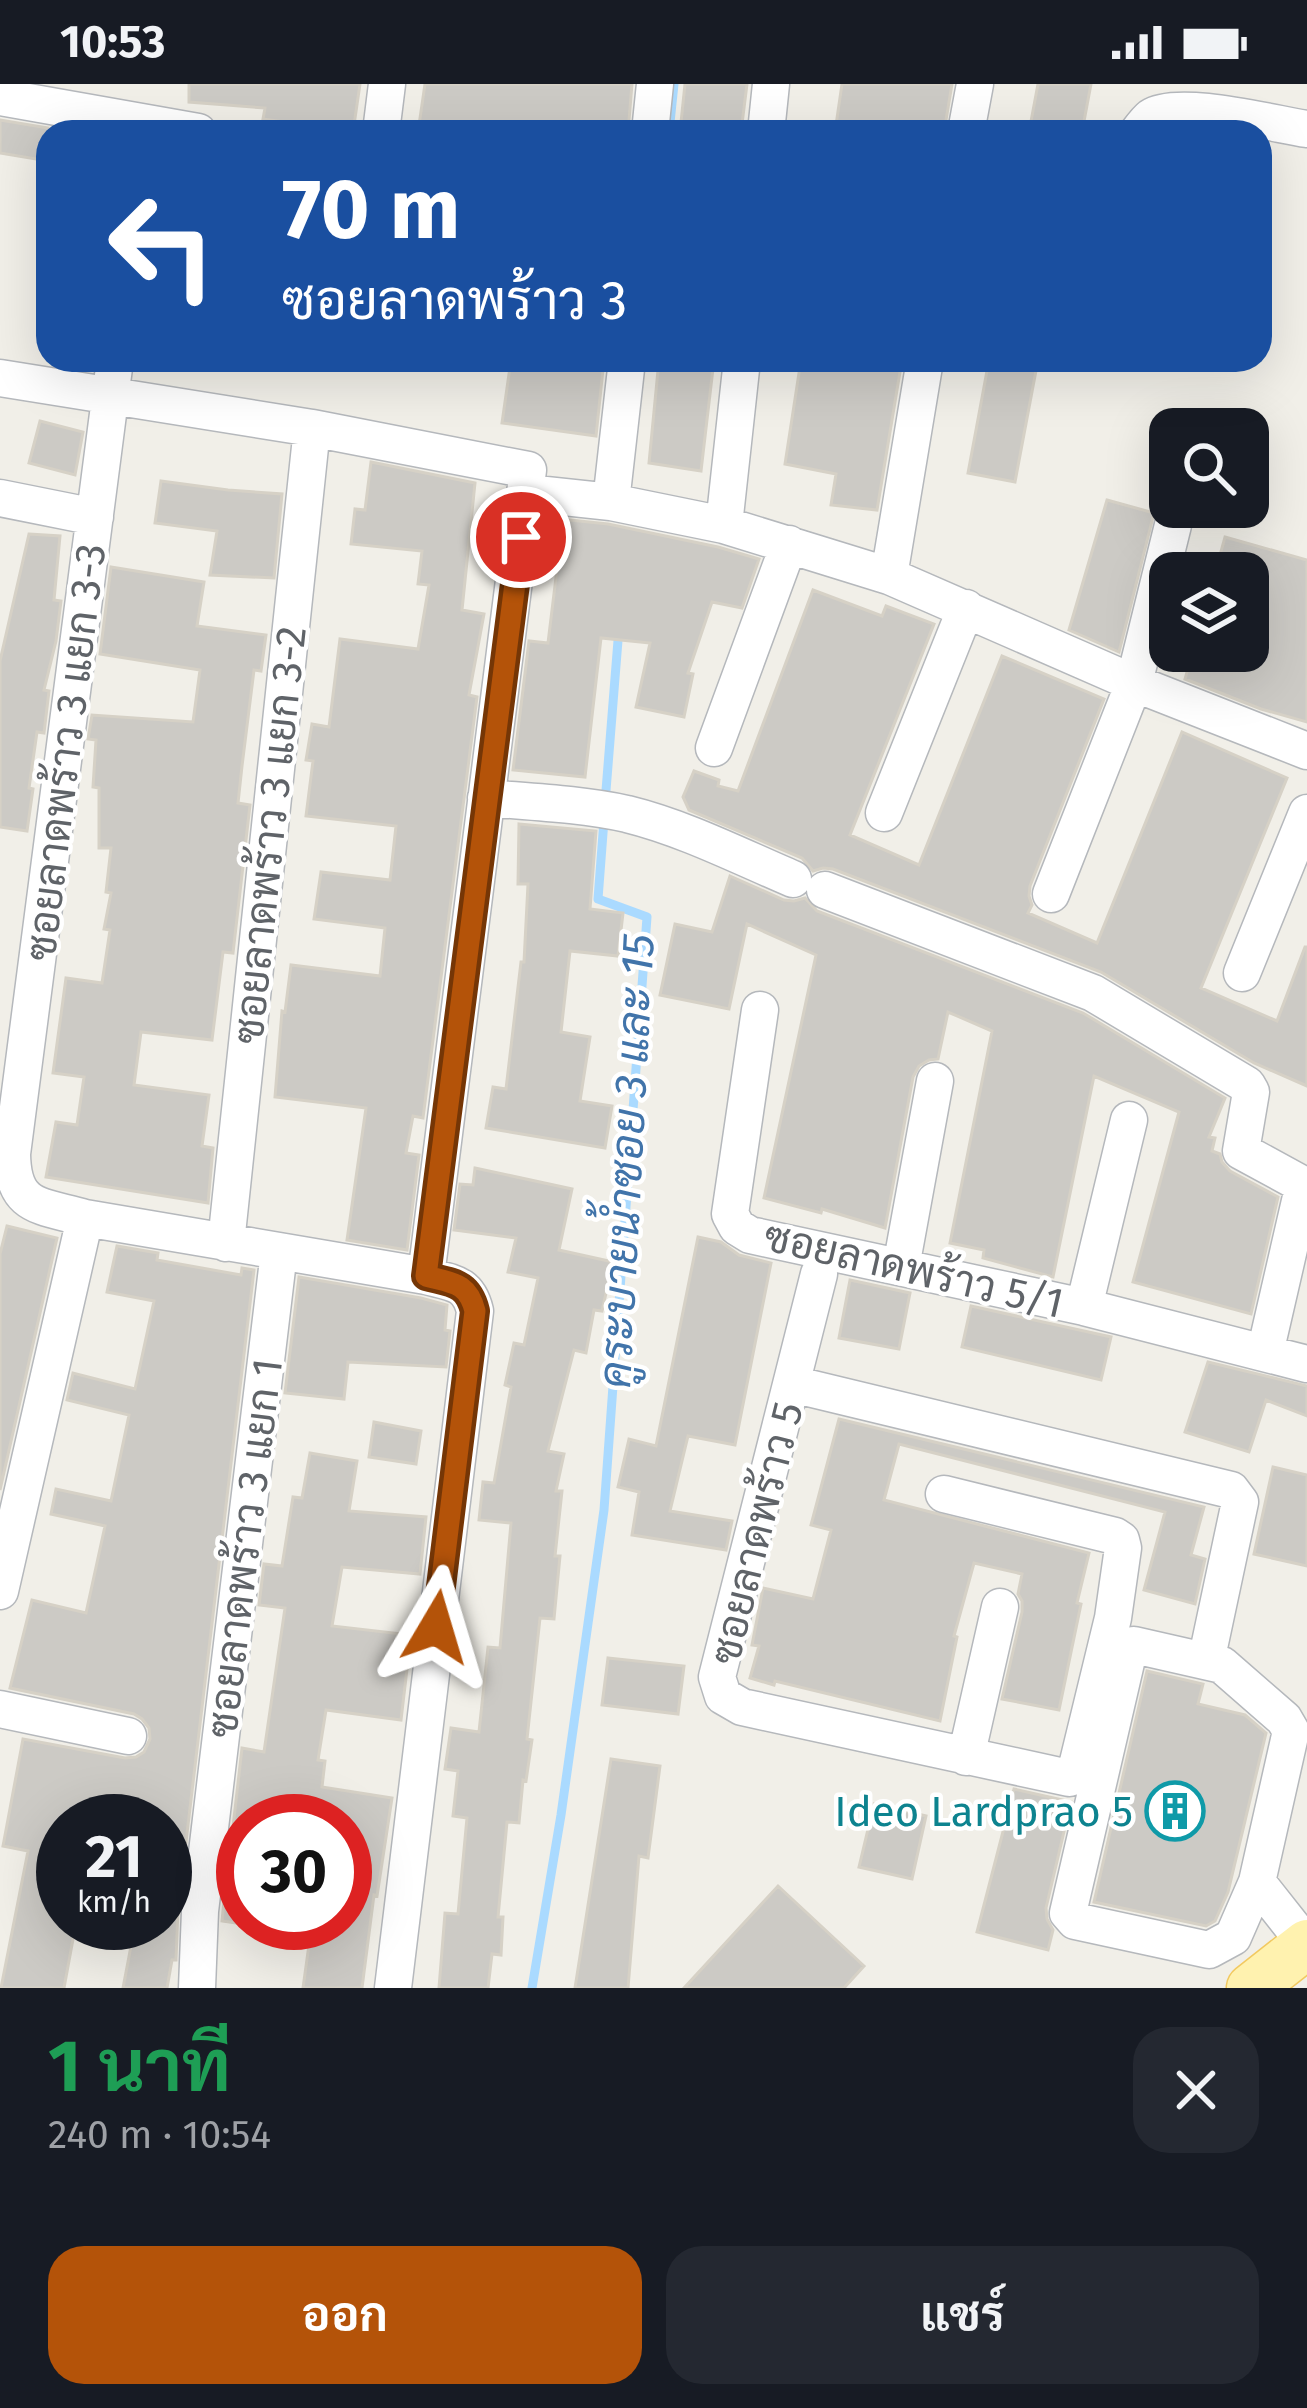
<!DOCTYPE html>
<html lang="th">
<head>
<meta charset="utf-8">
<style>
  :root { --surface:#171b24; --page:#242831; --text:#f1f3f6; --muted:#9ea1a6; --accent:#b45309 }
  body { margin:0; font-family:"Fira Sans",Sarabun,sans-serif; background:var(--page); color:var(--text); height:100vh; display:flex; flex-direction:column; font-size:45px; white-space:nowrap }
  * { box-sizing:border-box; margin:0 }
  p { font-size:39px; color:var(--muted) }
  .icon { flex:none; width:66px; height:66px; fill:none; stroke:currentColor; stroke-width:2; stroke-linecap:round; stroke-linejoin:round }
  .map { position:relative; height:1904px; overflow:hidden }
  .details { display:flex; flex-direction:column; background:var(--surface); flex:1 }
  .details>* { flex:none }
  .top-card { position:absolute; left:36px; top:36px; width:1236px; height:252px; border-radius:36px; box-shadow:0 12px 48px #0002; background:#1a4fa0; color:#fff; overflow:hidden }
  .controls { position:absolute; left:1149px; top:324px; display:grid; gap:24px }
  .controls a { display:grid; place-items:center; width:120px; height:120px; border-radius:24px; background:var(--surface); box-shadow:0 12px 48px #0002; font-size:60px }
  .speed { position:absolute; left:36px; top:1710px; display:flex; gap:24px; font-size:60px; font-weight:700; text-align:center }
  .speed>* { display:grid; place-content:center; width:156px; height:156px; border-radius:50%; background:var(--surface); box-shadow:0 12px 48px #0002; line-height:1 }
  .speed small { font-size:30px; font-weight:400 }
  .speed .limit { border:18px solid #d22; background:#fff; color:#111 }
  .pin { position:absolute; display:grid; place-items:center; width:102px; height:102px; color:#fff; margin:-51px; border:6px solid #fff; border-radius:50%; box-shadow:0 3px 12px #0007 }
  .me { position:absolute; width:132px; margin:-66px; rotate:7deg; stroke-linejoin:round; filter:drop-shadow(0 0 9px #0008) }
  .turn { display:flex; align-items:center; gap:42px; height:252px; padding:0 48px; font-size:54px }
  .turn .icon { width:156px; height:156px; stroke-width:2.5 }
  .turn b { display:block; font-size:84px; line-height:102px }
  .round { display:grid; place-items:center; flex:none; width:126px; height:126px; border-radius:36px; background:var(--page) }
  .head { display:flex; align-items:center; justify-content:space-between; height:204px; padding:0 48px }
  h1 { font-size:72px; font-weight:700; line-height:90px; color:#1e9e55 }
  .primary-button { display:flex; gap:24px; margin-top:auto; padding:24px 48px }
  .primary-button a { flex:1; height:138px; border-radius:36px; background:var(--accent); color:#fff; font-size:48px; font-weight:700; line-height:138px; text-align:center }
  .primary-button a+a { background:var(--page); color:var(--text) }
  .status { display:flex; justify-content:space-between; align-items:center; height:84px; padding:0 60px; background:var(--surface); direction:ltr }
  .status svg { height:33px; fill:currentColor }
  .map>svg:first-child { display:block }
</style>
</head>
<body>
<div class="status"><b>10:53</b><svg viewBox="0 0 49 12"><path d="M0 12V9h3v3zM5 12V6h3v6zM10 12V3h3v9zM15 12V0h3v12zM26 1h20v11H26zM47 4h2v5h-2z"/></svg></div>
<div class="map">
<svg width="1307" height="1904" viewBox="0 0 1307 1904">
  <rect width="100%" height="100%" fill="#f1efe8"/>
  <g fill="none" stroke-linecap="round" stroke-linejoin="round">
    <path stroke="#aadaff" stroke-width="9" d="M669 48 674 0
      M605 719 619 544
      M532 1904 561 1731 604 1426 647 833 598 815 604 736"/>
  </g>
  <path fill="#cccac5" stroke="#d6d1c6" stroke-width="3" d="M189 0H360L353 48 263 35 265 24 189 18Z
    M425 0H632L628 48H418Z
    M685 0H747L741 48H680Z
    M842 0H952L944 48H835Z
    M1038 0H1091L1082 48H1029Z
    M0 36 48 44V77L0 69Z
    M511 276H604L596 352 502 339Z
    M659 276H714L701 387 649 379Z
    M801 276H902L877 426 831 421 836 390 785 380Z
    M989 276H1038L1015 398 968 389Z
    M40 337 83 348 75 391 29 379Z
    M371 378 475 399 462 526 484 530 469 611 477 613 423 1034 413 1032 406 1069 419 1071 407 1166 347 1156 366 1024 275 1013 282 927 285 928 291 881 380 892 385 844 314 835 321 788 390 796 396 742 306 732 313 677 306 676 312 640 329 643 340 555 418 565 429 501 418 500 422 467 351 460 355 425 365 426Z
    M161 397 228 406 282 410 274 494 210 491 217 447 155 439Z
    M1107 416 1154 429 1119 568 1069 546Z
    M551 434 608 440 718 463 759 475 742 524 712 518 688 589 693 590 684 633 636 623 650 559 601 554 585 693 513 686 529 557 548 559 557 485 541 481Z
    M29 450 60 452 54 516 61 517 56 557 44 606 49 607 44 649 37 648 29 704 33 705 27 747 0 743V577Z
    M1225 453 1307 476V638L1261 625 1185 595 1193 567H1248V489H1215Z
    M111 483 204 498 197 542 266 551 261 587 254 586 242 682 238 719 250 721 233 869 223 868 212 956 141 948 134 1001 209 1011 202 1062 213 1064 208 1119 46 1093 56 1038 77 1041 84 993 53 989 66 894 102 899 110 846 104 845 111 809 106 808 111 764H99V704L93 703 96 656 88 655 92 631 193 638 200 586 100 570Z
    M813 506 882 532 886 522 934 540 850 751 919 781 1002 572 1104 615 1030 802 1029 812 1032 821 1028 829 1097 859 1182 648 1287 694 1201 904 1277 937 1305 863H1307V1002L1254 979 1101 888 833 785 823 784 813 787 802 774 689 726 683 713 694 687 719 696 718 702 738 707Z
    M519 740 596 747 590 825 623 829 618 872 570 867 561 948 590 953 580 1017 612 1022 605 1064 486 1044 493 1003 506 1005 521 878H524L528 800H518Z
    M730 792 784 816 794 817 805 814 817 827 1083 929 1225 1014 1209 1053 1215 1054 1212 1067 1220 1070 1222 1078 1230 1087 1278 1113 1251 1230 1133 1198 1179 1028 1094 992 1053 1193 983 1174 984 1166 950 1159 992 947 948 928 938 975 929 976 919 982 913 993 885 1144 822 1125 821 1129 764 1114 816 871 747 840 729 925 660 911 675 840 712 848Z
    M475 1084 572 1105 559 1166 613 1178 602 1227 594 1226 586 1269 574 1266 548 1367 564 1370 556 1407H562L555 1472H560L554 1535 540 1534 527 1655 532 1656 526 1697 523 1696 519 1739 507 1738 498 1833H503L501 1871 492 1870 488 1904H439L445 1829 458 1830 467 1734 453 1732 458 1687 445 1685 451 1644 479 1648 488 1563 500 1564 511 1439 479 1436 483 1398 494 1399 511 1303 505 1301 514 1259 524 1261 538 1194 508 1188 516 1154 454 1146 460 1100 473 1101Z
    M7 1142 57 1154 0 1406V1170Z
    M698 1153 721 1158 739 1171 771 1179 735 1361 688 1352 670 1427 732 1437 726 1466 632 1451 639 1408 618 1403 629 1355 656 1362Z
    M117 1162 158 1169 157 1176 241 1191 242 1184 254 1186 178 1825 176 1876H172L167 1904H123L131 1862 76 1852 77 1839H165V1737H63V1839H76L64 1904H1L28 1767 3 1762 23 1655 125 1674 136 1673 144 1668 150 1655 149 1644 142 1635 134 1630 10 1604 32 1516 86 1529 105 1442 51 1430 56 1405 111 1417 129 1331 67 1316 73 1289 135 1305 154 1217 107 1208Z
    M299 1193 421 1214 447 1221 445 1246 450 1247 446 1283 348 1278 344 1315 285 1309Z
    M850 1196 910 1209 899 1265 839 1254Z
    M971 1222 1111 1253 1101 1296 962 1263Z
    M1208 1278 1307 1302V1332L1266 1316 1249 1368 1185 1348Z
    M839 1335 1204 1423 1191 1471 1205 1475 1195 1520 1144 1506 1165 1428 899 1360 884 1416 1089 1469 1077 1519 1081 1520 1059 1626 1002 1615 1022 1528V1517L1018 1510 1022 1490 974 1479 954 1552 957 1553 940 1637 775 1597 774 1601 750 1594 759 1562 752 1561 763 1504 813 1515 831 1446 811 1441Z
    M374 1338 421 1347 416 1380 369 1373Z
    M310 1369 357 1377 349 1427 426 1433 420 1490 342 1483 332 1542 411 1551 401 1636 326 1626 318 1676 325 1677 322 1703 392 1714 377 1812 374 1811 362 1904H303L312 1839H345V1737H243V1744L233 1743 242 1664 264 1668 285 1524 259 1521 264 1480 282 1482 293 1413 302 1414Z
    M1273 1383 1307 1391V1482L1254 1470Z
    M608 1574 684 1582 678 1630 602 1621Z
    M1147 1587 1203 1600 1198 1620 1245 1631 1266 1649 1228 1808 1215 1837 1206 1842 1094 1818Z
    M611 1675 660 1682 648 1774 639 1772 628 1904H575Z
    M1014 1705 1071 1718 1046 1824 1047 1835 1053 1846 1048 1866 977 1848Z
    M874 1720 926 1732 912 1795 859 1783Z
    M226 1795 243 1798V1840L222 1837Z
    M778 1802 864 1882 844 1904H684Z"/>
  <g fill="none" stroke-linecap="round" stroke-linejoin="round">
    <defs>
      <path id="minor" d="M0 13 198 48
        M382 40 387 0
        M650 48 655 0
        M766 48 771 0
        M966 48 975 0
        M1138 48C1141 44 1147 36 1151 33 1177 15 1274 40 1307 45
        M115 276 12 1070C13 1125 40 1121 85 1134L426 1192
        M0 294 312 344 528 386 426 1192C452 1199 468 1198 475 1227L393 1904
        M527 409 611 418 627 276
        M0 414 95 433
        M611 418 724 441 889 492 1134 599 1307 667
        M724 441 742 276
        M889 492 925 276
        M714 664 789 460
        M486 714C533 718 581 720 627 730 684 744 739 772 793 795
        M884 729 966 524
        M825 806 1093 909 1247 1001 1251 1008 1241 1067 1298 1098 1303 1104 1265 1269
        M1051 810 1134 599 1173 441
        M1242 889 1307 729
        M760 926 730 1130 737 1143 750 1151 1084 1223 1307 1280
        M226 1159 312 344
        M901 1183 935 997
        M819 1190 717 1593 723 1612 742 1623 1069 1694 1076 1686 1113 1534 1123 1464 1121 1456 1115 1452 944 1410
        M1084 1223 1129 1036
        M792 1300 1231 1406 1240 1418 1210 1559
        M0 1507 85 1134
        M1134 1561 1222 1581 1284 1635 1291 1647 1257 1798 1233 1853 1209 1866 1075 1837 1068 1829 1128 1570Z
        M0 1625 128 1652
        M966 1673 1000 1523
        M1257 1798 1306 1860
        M197 1904 200 1827 279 1168"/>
      <path id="major" d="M1251 1904 1307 1860"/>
    </defs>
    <use href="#minor" stroke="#b5b8bc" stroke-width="39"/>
    <use href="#major" stroke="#f2c960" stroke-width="51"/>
    <use href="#minor" stroke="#fff" stroke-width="36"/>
    <use href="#major" stroke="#fff2af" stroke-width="48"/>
  </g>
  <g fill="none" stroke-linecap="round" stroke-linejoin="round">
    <defs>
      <path id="route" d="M436 1543 475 1227C468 1198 452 1199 426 1192L521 453"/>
    </defs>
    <use href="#route" stroke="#753606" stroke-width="30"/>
    <use href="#route" stroke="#b45309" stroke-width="21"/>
  </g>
  <defs>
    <symbol id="building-ring" viewBox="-11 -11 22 22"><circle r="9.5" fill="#fff" stroke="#0f9aa8" stroke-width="1.5"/><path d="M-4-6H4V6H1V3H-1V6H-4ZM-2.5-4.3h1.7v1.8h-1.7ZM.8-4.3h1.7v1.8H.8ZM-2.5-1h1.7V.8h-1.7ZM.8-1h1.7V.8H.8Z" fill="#0f9aa8"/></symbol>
  </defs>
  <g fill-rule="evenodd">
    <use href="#building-ring" x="1142" y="1694" width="66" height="66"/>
  </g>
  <g text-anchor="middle" stroke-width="9" stroke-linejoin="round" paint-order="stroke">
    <g font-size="42" fill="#5f6368" stroke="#fff">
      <text transform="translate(65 668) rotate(-83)" y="15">ซอยลาดพร้าว 3 แยก 3-3</text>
      <text transform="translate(269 751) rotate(-84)" y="15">ซอยลาดพร้าว 3 แยก 3-2</text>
      <text transform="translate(914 1185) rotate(13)" y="15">ซอยลาดพร้าว 5/1</text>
      <text transform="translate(756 1449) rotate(-76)" y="15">ซอยลาดพร้าว 5</text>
      <text transform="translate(244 1464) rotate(-83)" y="15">ซอยลาดพร้าว 3 แยก 1</text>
    </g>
    <g font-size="42" fill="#0d838f" stroke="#fff" text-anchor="end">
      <text x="1133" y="1742">Ideo Lardprao 5</text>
    </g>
    <g font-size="45" font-style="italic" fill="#4174aa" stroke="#fff">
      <text transform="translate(626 1077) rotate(-87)" y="16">คูระบายน้ำซอย 3 และ 15</text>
    </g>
  </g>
</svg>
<div class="controls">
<a><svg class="icon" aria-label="search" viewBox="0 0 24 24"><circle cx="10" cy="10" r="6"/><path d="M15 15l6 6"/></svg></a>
<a><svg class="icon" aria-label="layers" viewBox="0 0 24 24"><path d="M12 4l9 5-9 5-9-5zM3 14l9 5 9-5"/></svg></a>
</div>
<div class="speed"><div>21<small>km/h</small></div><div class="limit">30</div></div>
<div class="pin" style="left:521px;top:453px;background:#d93025"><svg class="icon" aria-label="arrive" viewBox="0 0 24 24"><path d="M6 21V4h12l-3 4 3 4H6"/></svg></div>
<svg class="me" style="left:436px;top:1543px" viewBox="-20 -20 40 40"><path d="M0-17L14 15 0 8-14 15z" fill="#b45309" stroke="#fff" stroke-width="4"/></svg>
<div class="top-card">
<div class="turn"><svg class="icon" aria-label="left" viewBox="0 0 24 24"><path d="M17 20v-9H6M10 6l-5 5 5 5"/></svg><div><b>70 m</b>ซอยลาดพร้าว 3</div></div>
</div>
</div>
<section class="details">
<div class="head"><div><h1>1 นาที</h1><p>240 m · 10:54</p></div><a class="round"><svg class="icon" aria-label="close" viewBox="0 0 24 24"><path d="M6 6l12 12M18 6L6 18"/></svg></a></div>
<div class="primary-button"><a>ออก</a><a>แชร์</a></div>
</section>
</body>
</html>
